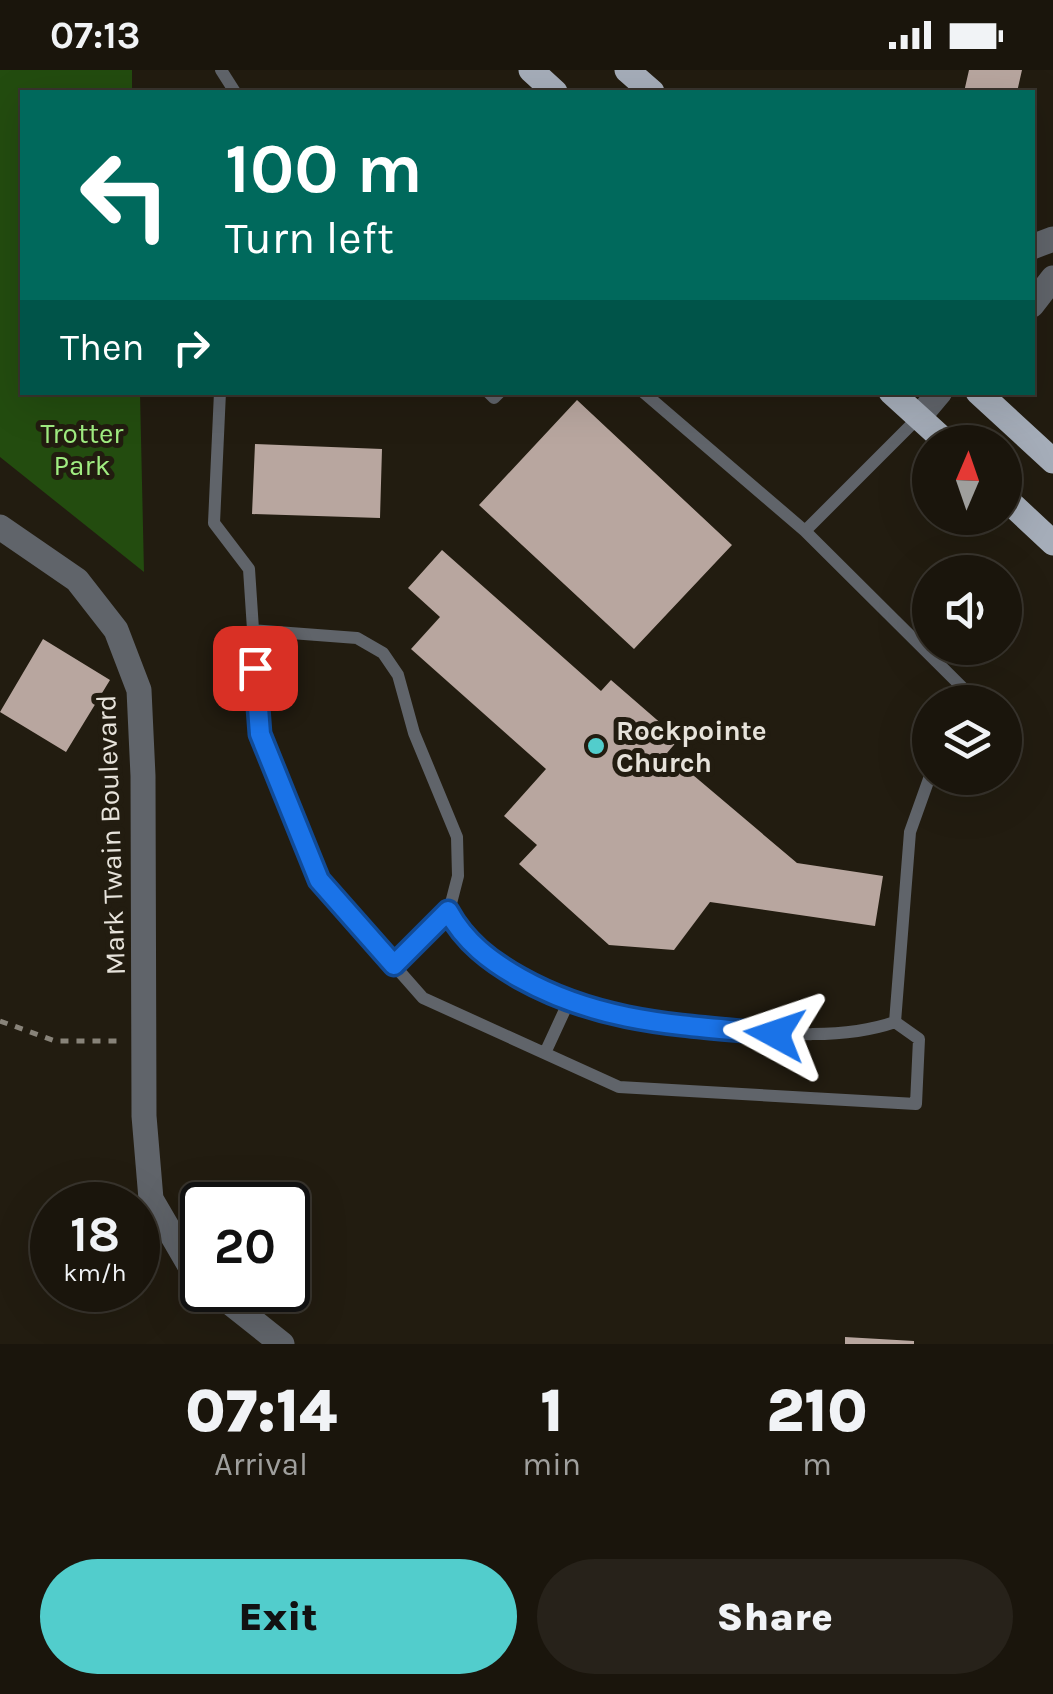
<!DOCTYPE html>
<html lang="en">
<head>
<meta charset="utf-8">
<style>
  :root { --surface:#1a150c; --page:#27221a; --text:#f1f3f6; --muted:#9f9f9d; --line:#38342d; --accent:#52cdcc }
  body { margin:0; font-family:Karla,sans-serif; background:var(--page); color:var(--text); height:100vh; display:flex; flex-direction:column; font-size:38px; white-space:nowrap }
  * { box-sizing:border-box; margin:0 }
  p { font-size:32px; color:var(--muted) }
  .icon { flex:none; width:55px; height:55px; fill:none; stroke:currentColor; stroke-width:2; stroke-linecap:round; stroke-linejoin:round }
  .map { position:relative; height:1274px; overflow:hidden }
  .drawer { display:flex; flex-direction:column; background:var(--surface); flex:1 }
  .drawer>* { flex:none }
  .top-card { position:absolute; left:20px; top:20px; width:1015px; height:305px; border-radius:0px; box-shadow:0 10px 40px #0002,0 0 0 2px var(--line); background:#00695c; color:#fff; overflow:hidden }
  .needle { width:65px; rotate:2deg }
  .buttons { position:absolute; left:912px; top:355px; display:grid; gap:20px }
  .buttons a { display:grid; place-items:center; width:110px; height:110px; border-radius:50%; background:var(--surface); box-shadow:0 10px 40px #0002,0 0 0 2px var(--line); font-size:50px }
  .speed { position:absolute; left:30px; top:1112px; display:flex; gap:20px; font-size:50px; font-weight:700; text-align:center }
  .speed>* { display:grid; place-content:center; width:130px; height:130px; border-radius:50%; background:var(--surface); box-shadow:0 10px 40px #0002,0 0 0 2px var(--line); line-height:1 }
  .speed small { font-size:25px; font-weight:400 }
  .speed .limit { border:5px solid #111; border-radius:15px; background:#fff; color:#111 }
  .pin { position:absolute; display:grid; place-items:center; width:85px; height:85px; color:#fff; margin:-42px; border-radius:20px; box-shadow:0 5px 15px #0006 }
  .me { position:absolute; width:110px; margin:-55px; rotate:275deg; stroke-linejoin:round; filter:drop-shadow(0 0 8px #0008) }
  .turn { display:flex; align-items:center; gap:35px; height:210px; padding:0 40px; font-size:45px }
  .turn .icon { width:130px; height:130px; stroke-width:2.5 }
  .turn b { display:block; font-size:70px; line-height:85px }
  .then { display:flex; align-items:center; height:95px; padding:0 40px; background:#0003; gap:20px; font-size:38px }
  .eta { display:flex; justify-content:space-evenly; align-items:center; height:170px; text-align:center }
  .eta b { font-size:60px; font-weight:800; line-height:70px }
  .cta { display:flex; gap:20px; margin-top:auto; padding:20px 40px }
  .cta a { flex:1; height:115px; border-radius:60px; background:var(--accent); color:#111; font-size:40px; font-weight:800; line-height:115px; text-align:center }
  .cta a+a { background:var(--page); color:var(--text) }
  .status { display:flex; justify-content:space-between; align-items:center; height:70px; padding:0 50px; background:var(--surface); direction:ltr }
  .status svg { height:28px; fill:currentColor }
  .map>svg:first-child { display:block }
</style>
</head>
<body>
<div class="status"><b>07:13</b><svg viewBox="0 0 49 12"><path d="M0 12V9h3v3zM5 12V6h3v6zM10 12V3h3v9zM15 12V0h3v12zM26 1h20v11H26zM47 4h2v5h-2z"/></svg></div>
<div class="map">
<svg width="1053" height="1274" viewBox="0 0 1053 1274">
  <rect width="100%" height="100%" fill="#221c10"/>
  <path fill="#234c0f" d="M0 0H132V22H22V322L140 323 144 502 0 387Z"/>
  <path fill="#b8a69f" d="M969 0H1022L1017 22H964Z
    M577 330 732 475 634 579 479 435Z
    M255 374 382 379 380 448 252 444Z
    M442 480 601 621 611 610 679 669 667 683 797 793 883 806 875 856 710 832 674 880 609 875 519 794 537 775 504 746 546 699 411 579 440 547 408 518Z
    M43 569 110 610 66 682 0 642Z
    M845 1267 914 1271V1274H845Z"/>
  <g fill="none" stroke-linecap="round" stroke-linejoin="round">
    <path stroke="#888379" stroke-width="5" stroke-dasharray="8 8" stroke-linecap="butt" d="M0 951 55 971H123"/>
    <path stroke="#60646a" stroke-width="12" d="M221 0 235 22
      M220 322 214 453 249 499 260 665 319 810 423 928 619 1017 916 1034 919 969 895 952 910 762 930 706
      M488 322 494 328 500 322
      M643 322 805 461 919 347
      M805 461 977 632
      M252 560 357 568 383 583 398 605 414 663 457 767 458 806 449 841C480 903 576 942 642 952 670 956 699 957 727 959 781 964 843 970 895 952
      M394 895 449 841
      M545 983 569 931"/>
    <path stroke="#60646a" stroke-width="25" d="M1032 177 1053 169
      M1032 235 1053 208
      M919 347 940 322
      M0 457 77 510 116 560 139 620 143 706 144 1046 151 1129 194 1203 202 1211
      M214 1220 282 1274"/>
    <path stroke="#a5adb9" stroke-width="25" d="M531 0 555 22
      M627 0 652 22
      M891 322 946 372
      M978 322 1053 391
      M1005 428 1053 473"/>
  </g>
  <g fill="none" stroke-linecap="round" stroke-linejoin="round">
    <defs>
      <path id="route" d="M255 598 260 664 319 810 394 895 448 841C465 872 490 891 520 908 602 954 683 955 775 964"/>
    </defs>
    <use href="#route" stroke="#114b97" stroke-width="25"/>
    <use href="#route" stroke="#1a73e8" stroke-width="18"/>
  </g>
  <circle fill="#52cdcc" stroke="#221c10" stroke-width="4" cx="596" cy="676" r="10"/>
  <g text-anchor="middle" stroke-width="10" stroke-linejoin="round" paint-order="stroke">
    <g font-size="28" fill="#a0ec81" stroke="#221c10">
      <text x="82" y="373">Trotter<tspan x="82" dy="32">Park</tspan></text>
    </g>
    <g font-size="28" font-weight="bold" fill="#e7e3db" stroke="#221c10" text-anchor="start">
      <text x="616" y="670">Rockpointe<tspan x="616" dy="32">Church</tspan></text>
    </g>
    <g font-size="28" fill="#e7e3db" stroke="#221c10">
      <text transform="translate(110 765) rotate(-92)" y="10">Mark Twain Boulevard</text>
    </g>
  </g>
</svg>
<div class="buttons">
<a><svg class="needle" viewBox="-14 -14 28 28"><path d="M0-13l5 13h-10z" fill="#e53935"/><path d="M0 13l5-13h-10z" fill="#9f9f9d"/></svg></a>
<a><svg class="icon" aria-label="sound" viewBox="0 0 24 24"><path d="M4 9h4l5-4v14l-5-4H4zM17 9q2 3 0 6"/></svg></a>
<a><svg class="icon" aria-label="layers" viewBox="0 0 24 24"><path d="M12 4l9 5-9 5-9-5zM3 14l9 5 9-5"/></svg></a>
</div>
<div class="speed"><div>18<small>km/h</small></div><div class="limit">20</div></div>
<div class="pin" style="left:255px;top:598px;background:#d93025"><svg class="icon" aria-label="arrive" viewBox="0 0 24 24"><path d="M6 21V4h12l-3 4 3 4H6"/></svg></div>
<svg class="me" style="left:775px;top:964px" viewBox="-20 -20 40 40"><path d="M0-17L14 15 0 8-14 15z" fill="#1a73e8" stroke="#fff" stroke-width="4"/></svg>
<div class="top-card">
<div class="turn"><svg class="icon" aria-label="left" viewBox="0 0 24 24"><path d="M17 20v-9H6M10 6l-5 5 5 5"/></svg><div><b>100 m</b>Turn left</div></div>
<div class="then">Then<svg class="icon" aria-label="right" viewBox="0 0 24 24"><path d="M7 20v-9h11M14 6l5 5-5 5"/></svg></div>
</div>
</div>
<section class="drawer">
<div class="eta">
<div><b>07:14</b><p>Arrival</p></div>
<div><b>1</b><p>min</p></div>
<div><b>210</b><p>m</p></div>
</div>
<div class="cta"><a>Exit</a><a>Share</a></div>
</section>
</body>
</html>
